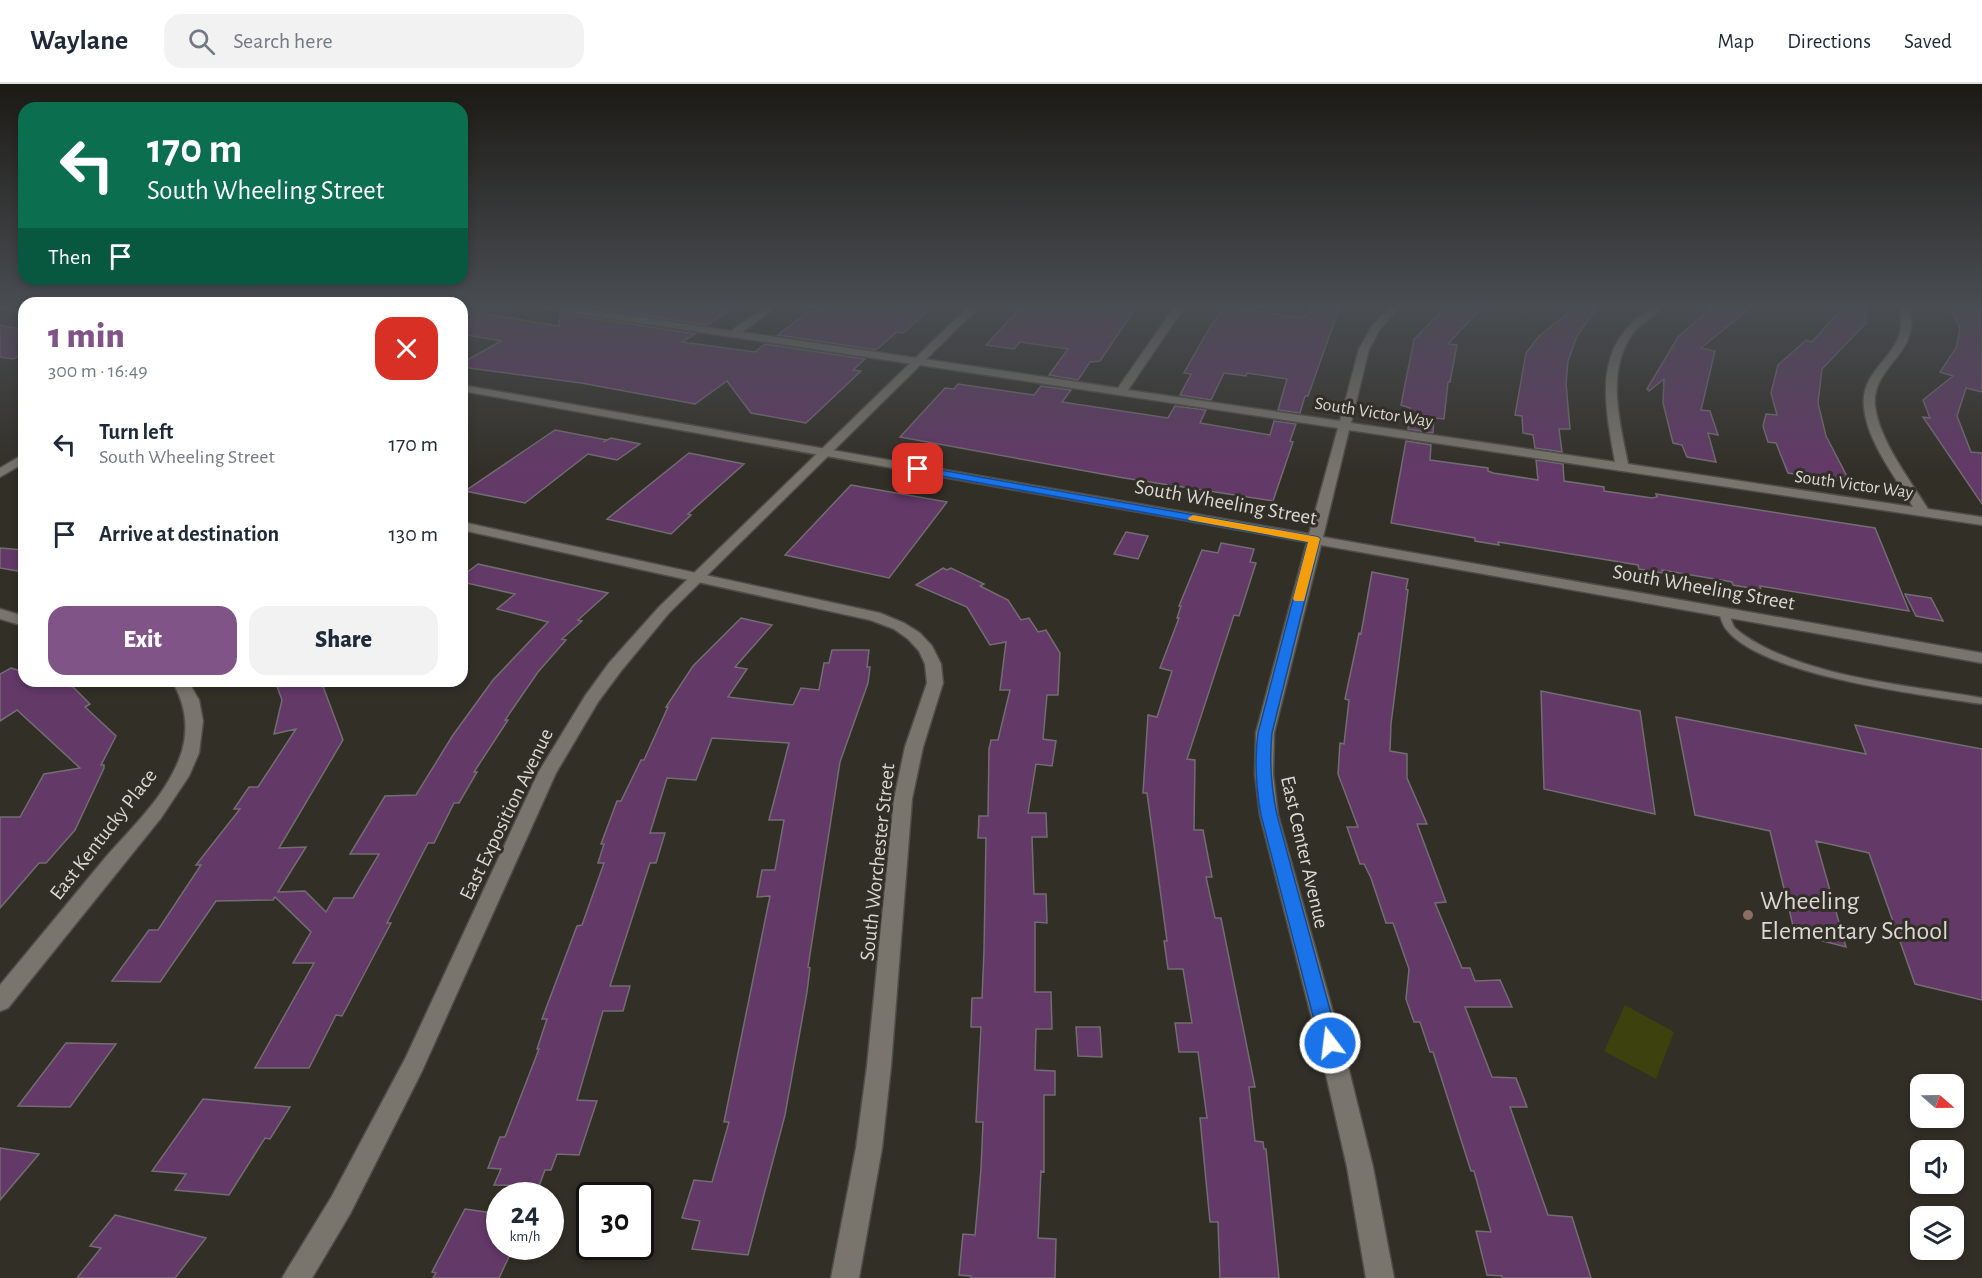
<!DOCTYPE html>
<html lang="en">
<head>
<meta charset="utf-8">
<style>
  :root { --surface:#fff; --page:#f2f2f3; --text:#1f2937; --muted:#747a83; --line:#e0e1e3; --accent:#815488 }
  body { margin:0; font-family:"Alegreya Sans",sans-serif; background:var(--page); color:var(--text); height:100vh; display:flex; flex-direction:column; font-size:22px; white-space:nowrap }
  * { box-sizing:border-box; margin:0 }
  p { font-size:20px; color:var(--muted) }
  .icon { flex:none; width:33px; height:33px; fill:none; stroke:currentColor; stroke-width:2; stroke-linecap:round; stroke-linejoin:round }
  .map { position:relative; flex:1; overflow:hidden }
  .panel { position:absolute; left:18px; top:213px; width:450px; height:390px; display:flex; flex-direction:column; background:var(--surface); border-radius:18px; box-shadow:0 3px 9px #0003 }
  .panel>* { flex:none }
  .banner { position:absolute; left:18px; top:18px; width:450px; height:183px; border-radius:18px; box-shadow:0 3px 9px #0003; background:#0b6e4f; color:#fff; overflow:hidden }
  .needle { width:39px; rotate:110deg }
  .tools { position:absolute; left:1910px; top:990px; display:grid; gap:12px }
  .tools a { display:grid; place-items:center; width:54px; height:54px; border-radius:12px; background:var(--surface); box-shadow:0 3px 9px #0003; font-size:30px }
  .speed { position:absolute; left:486px; top:1098px; display:flex; gap:12px; font-size:30px; font-weight:700; text-align:center }
  .speed>* { display:grid; place-content:center; width:78px; height:78px; border-radius:50%; background:var(--surface); box-shadow:0 3px 9px #0003; line-height:1 }
  .speed small { font-size:15px; font-weight:400 }
  .speed .limit { border:3px solid #111; border-radius:9px; background:#fff; color:#111 }
  .pin { position:absolute; display:grid; place-items:center; width:51px; height:51px; color:#fff; margin:-26px; border-radius:12px; box-shadow:0 3px 9px #0006 }
  .me { position:absolute; width:66px; margin:-33px; rotate:345deg; stroke-linejoin:round; filter:drop-shadow(0 0 4px #0008) }
  .turn { display:flex; align-items:center; gap:21px; height:126px; padding:0 30px; font-size:27px }
  .turn .icon { width:78px; height:78px; stroke-width:2.5 }
  .turn b { display:block; font-size:42px; line-height:51px }
  .then { display:flex; align-items:center; height:57px; padding:0 30px; background:#0003; gap:12px; font-size:22px }
  .round { display:grid; place-items:center; flex:none; width:63px; height:63px; border-radius:18px; background:var(--page) }
  .headline { display:flex; align-items:center; justify-content:space-between; height:102px; padding:0 30px }
  h1 { font-size:36px; font-weight:800; line-height:45px; color:var(--accent) }
  .button { display:flex; gap:12px; margin-top:auto; padding:12px 30px }
  .button a { flex:1; height:69px; border-radius:18px; background:var(--accent); color:#fff; font-size:24px; font-weight:800; line-height:69px; text-align:center }
  .button a+a { background:var(--page); color:var(--text) }
  ul { padding:0; list-style:none }
  li { display:flex; align-items:center; gap:18px; height:90px; padding:0 30px }
  li div { flex:1 }
  li b { display:block; font-size:22px }
  li em { font-style:normal }
  header { display:flex; align-items:center; gap:36px; box-sizing:border-box; height:84px; padding:0 30px; background:var(--surface); border-bottom:2px solid var(--line) }
  header strong { font-size:28px }
  nav { display:flex; gap:33px; margin-inline-start:auto; font-size:21px }
  .search { width:420px; height:54px; background:var(--page); display:flex; align-items:center; gap:15px; box-sizing:border-box; padding:0 21px; border-radius:18px; color:var(--muted); font-size:22px }
  .map>svg:first-child { display:block }
</style>
</head>
<body>
<header>
<strong>Waylane</strong>
<div class="search"><svg class="icon" aria-label="search" viewBox="0 0 24 24"><circle cx="10" cy="10" r="6"/><path d="M15 15l6 6"/></svg>Search here</div>
<nav><a>Map</a><a>Directions</a><a>Saved</a></nav>
</header>
<div class="map">
<svg width="1982" height="1194" viewBox="0 0 1982 1194">
  <rect width="100%" height="100%" fill="#322f27"/>
  <path fill="#3c410d" d="M1625 921 1674 948 1656 995 1604 967Z"/>
  <path fill="#633968" stroke="#736c73" stroke-width="1.5" d="M582 222H735L707 241Z
    M824 222H934L903 249 897 248 876 266 778 251 809 227 816 228Z
    M1022 222H1137L1100 277 1090 278 1078 296 1049 291 1068 265 1020 258 1014 265 986 261Z
    M1315 222H1340L1308 312H1305L1300 329 1278 326 1287 295 1247 289 1246 292 1224 289 1211 316 1180 311 1191 290 1184 289 1211 241 1222 228H1226L1233 223 1302 234Z
    M1447 222H1483L1448 260 1457 261 1450 298H1448L1444 335 1434 334 1433 349 1408 345 1410 324 1401 321 1414 255Z
    M1577 222H1598L1577 252 1568 277 1566 299 1570 345H1559L1562 368 1535 364 1533 351 1523 349 1522 332 1515 331 1526 269 1539 252Z
    M1713 222H1753L1701 264 1715 267 1701 326 1710 327 1718 351 1708 349 1716 378 1687 373 1682 361 1673 359 1663 319 1664 295 1649 307 1647 305 1678 253Z
    M1844 222H1865L1866 239 1822 285 1818 319 1826 352 1850 398 1788 389 1776 359 1768 358 1763 342 1766 330 1777 331 1771 309 1778 281 1806 256 1812 258Z
    M1950 222H1982V308L1966 304 1957 332 1971 368 1982 369V420L1923 333 1930 334 1923 316 1953 292 1940 288 1956 264 1960 245Z
    M462 226 559 242 560 229 695 250 682 258 755 268 765 260 865 275 853 286 861 287 806 339 751 329 727 297 695 320 581 299 462 283V279L501 257 462 250Z
    M0 241 24 246V270L13 275 0 273Z
    M958 300 1034 311 1041 302 1071 306 1062 318 1168 334 1175 322 1206 326 1200 339 1270 351 1274 337 1296 340 1290 357 1293 358 1273 417 1124 394 900 353 945 304 954 305Z
    M555 346 607 356 603 358 611 354 640 360 617 376 588 370 525 419 465 407Z
    M1406 357 1431 361 1430 376 1488 384V387L1493 389 1538 396 1536 376 1563 380 1564 397 1604 403V407L1652 414 1657 413 1656 410 1875 444 1909 527 1760 502 1761 506 1733 501 1732 498 1662 486 1663 489 1639 485 1638 481 1498 458 1499 461 1475 457V454L1391 439Z
    M689 369 744 380 688 430 691 431 671 450 607 435Z
    M851 401 947 418 889 494 785 471Z
    M1126 448 1148 452 1138 475 1114 470Z
    M1221 459 1254 465 1250 478 1256 479 1239 532 1234 531 1187 675 1195 676 1194 746H1203L1212 793H1206L1215 834H1221L1255 1003H1249L1255 1057 1263 1058 1264 1065H1266L1279 1194H1220L1218 1138H1210L1200 1034H1207L1198 968H1179L1175 939H1192L1183 885H1168L1164 857H1167L1147 709H1143L1148 631 1157 633 1172 587 1160 584 1179 534H1177L1181 522H1179L1202 466 1218 469Z
    M0 464 24 466V488L0 484Z
    M478 480 608 509 578 536 582 537 562 555 566 556 538 588 505 636H508L474 688H477L459 719H454L434 759H428L387 839H391L381 858 342 932 336 931 309 984H255L314 879H293L311 848 275 813 273 816 216 817 160 898 112 897 149 846H158L201 781H196L240 725H234L249 703H258L296 645 274 650 282 616 275 597H321L343 656 279 764 306 763 278 808 305 807 326 828 334 814H353L379 770H350L385 712 416 711 453 651 493 596 548 538 497 525 515 510 462 498V492Z
    M943 484 947 486 951 484 984 500 980 502 1008 516 1021 536 1029 534 1038 548 1046 546 1060 569 1058 611H1047L1043 655 1056 657 1052 682 1036 680 1028 729H1046L1047 753H1032L1034 810H1046L1047 839 1035 838V908H1051L1052 945H1036L1035 986 1055 987V1011H1044V1088L1041 1087 1038 1154 1056 1155 1055 1194H971V1192L959 1191 963 1150 975 1151 981 1085 983 1038H976L981 943H971L972 914H982L984 867 986 754H978L979 732H988L989 665 991 656H998L1010 606H1000L1006 558 990 561 967 523 916 501Z
    M1372 488 1408 495 1406 505 1408 506 1391 640 1390 667 1407 670V694L1427 740H1417L1446 818 1435 819 1462 884H1470L1475 897 1500 896 1512 923H1465L1492 993 1516 994 1527 1023H1510L1548 1131 1572 1133 1591 1194H1503L1502 1192 1487 1191 1476 1147 1491 1148 1474 1087H1471L1433 968H1430L1420 938H1414L1406 915 1409 885 1393 839H1386L1371 794 1364 780H1360L1347 743H1358L1338 690 1340 659 1344 660 1349 616 1345 615 1359 549 1361 550Z
    M1905 510 1931 514 1943 537 1916 532Z
    M741 534 772 541 735 583 747 585 728 613 793 621 801 604 819 606 824 579H829L832 566H869L867 583H870L868 599 840 678 808 883 810 884 807 908 785 1031 748 1171 692 1165 700 1137 682 1134 694 1096 712 1098 729 1038H724L770 812 757 813 762 786H775L784 736H769L789 659 712 654 696 696 667 694 650 749H665L656 779H650L610 902H630L623 927H603L577 1016 597 1017 579 1071 557 1070 551 1086H545L539 1102 494 1101 501 1085 488 1084 500 1053H505L539 965H537L547 935H542L577 842 582 841 604 779H598L604 760H601L617 717H621L641 676H644L668 623H666L693 582Z
    M11 584 24 588V597H54L73 603 90 620 85 623 116 652 101 681H104V684L75 746 46 779H39L0 824V733H20L44 690 80 684 17 626 0 637V590Z
    M1541 607 1640 627 1655 730 1544 705Z
    M1676 633 1866 670 1855 641 1982 665V916L1915 900 1869 769 1816 757 1846 863 1795 850 1770 747 1695 731Z
    M1076 943H1100L1102 973 1078 972Z
    M66 959 116 960 70 1023 18 1022Z
    M203 1015 290 1023 270 1055 265 1054 229 1111 175 1106 186 1090 152 1087Z
    M0 1064 39 1070 0 1116Z
    M465 1125 500 1130V1162H514L499 1194H433L436 1189 432 1188Z
    M115 1131 159 1142 206 1154 175 1194H77L101 1164 90 1162Z"/>
  <g fill="none" stroke-linecap="round" stroke-linejoin="round">
    <defs>
      <path id="service" d="M1724 525C1732 529 1730 538 1735 544 1745 553 1758 560 1770 566 1834 596 1913 602 1982 614V620C1923 611 1762 592 1726 545 1722 540 1721 534 1719 528Z"/>
      <path id="minor" d="M0 222 24 223V229L0 224Z
        M542 222H567L731 247 767 222H778L742 248 1118 304 1175 222H1185L1128 306 1340 337 1359 265 1372 242 1391 222H1401L1380 245 1369 265 1351 339 1615 378C1607 331 1593 275 1633 238 1643 229 1651 222 1665 222 1655 232 1642 238 1633 249 1605 288 1620 338 1628 380L1913 423C1896 393 1867 358 1864 323 1859 280 1913 271 1899 222H1909C1923 271 1871 280 1875 322 1879 356 1910 396 1928 425L1982 433V441L1349 346 1323 453 1982 569V579L1321 461 1274 649 1273 690 1278 731 1348 982 1373 1083 1394 1194H1366L1347 1083 1324 982 1260 731 1255 690 1256 649 1307 458 462 307V301L1309 450 1338 344 547 225Z
        M24 370V379L0 393V384Z
        M462 438 880 529 904 539 920 549 932 562 941 580 943 599 923 663 912 715 891 982 882 1064 859 1194H831L856 1064 867 982 894 715 905 663 927 599 925 580 919 567 908 555 894 545 870 536 462 446Z
        M0 525 24 532V542L0 535Z
        M172 597H188L199 616 203 637 199 669 189 692 161 734 8 924 0 927V901C35 859 70 816 105 774 133 742 169 709 182 667 189 642 185 619 172 597Z"/>
      <path id="tertiary" d="M969 222H980L669 529 621 587 598 618 556 689 422 987 350 1130 312 1194H282L332 1112 406 973 538 689 585 612 609 579 659 523Z"/>
    </defs>
    <use href="#service" stroke="#504d47" stroke-width="3"/>
    <use href="#minor" stroke="#504d47" stroke-width="3"/>
    <use href="#tertiary" stroke="#504d47" stroke-width="3"/>
    <use href="#service" fill="#79756c" fill-rule="evenodd"/>
    <use href="#minor" fill="#79756c" fill-rule="evenodd"/>
    <use href="#tertiary" fill="#79756c" fill-rule="evenodd"/>
  </g>
  <linearGradient id="sky" x2="0" y2="1"><stop stop-color="#1c1a15"/><stop offset="0.57" stop-color="#494d52"/><stop offset="1" stop-color="#494d52" stop-opacity="0"/></linearGradient>
  <rect width="1982" height="389" fill="url(#sky)"/>
  <path fill="#1a73e8" stroke="#114b97" stroke-width="1.5" d="M918 382 1318 453 1320 455 1272 649C1269 678 1271 703 1277 731L1339 959 1337 965 1330 968 1323 965 1320 959 1261 731C1256 703 1254 678 1258 649L1308 458 914 387V383Z"/>
  <path fill="#f59e0b" d="M1193 431 1318 453 1320 455 1304 517H1295L1293 515 1308 458 1189 436 1188 434Z"/>
  <circle fill="#8d6e63" stroke="#322f27" stroke-width="2" cx="1748" cy="831" r="6"/>
  <g text-anchor="middle" stroke-width="6" stroke-linejoin="round" paint-order="stroke">
    <g font-size="18" fill="#dbd8d3" stroke="#322f27">
      <text transform="translate(1374 328) rotate(9)" y="6">South Victor Way</text>
      <text transform="translate(1854 400) rotate(8)" y="6">South Victor Way</text>
    </g>
    <g font-size="21" fill="#dbd8d3" stroke="#322f27">
      <text transform="translate(1226 418) rotate(10)" y="7">South Wheeling Street</text>
      <text transform="translate(1704 503) rotate(10)" y="7">South Wheeling Street</text>
      <text transform="translate(506 730) rotate(-64)" y="7">East Exposition Avenue</text>
      <text transform="translate(103 750) rotate(-52)" y="7">East Kentucky Place</text>
      <text transform="translate(1305 768) rotate(77)" y="7">East Center Avenue</text>
      <text transform="translate(877 778) rotate(-84)" y="7">South Worchester Street</text>
    </g>
    <g font-size="26" fill="#dbd8d3" stroke="#322f27" text-anchor="start">
      <text x="1760" y="825">Wheeling<tspan x="1760" dy="30">Elementary School</tspan></text>
    </g>
  </g>
</svg>
<div class="tools">
<a><svg class="needle" viewBox="-14 -14 28 28"><path d="M0-13l5 13h-10z" fill="#e53935"/><path d="M0 13l5-13h-10z" fill="#747a83"/></svg></a>
<a><svg class="icon" aria-label="sound" viewBox="0 0 24 24"><path d="M4 9h4l5-4v14l-5-4H4zM17 9q2 3 0 6"/></svg></a>
<a><svg class="icon" aria-label="layers" viewBox="0 0 24 24"><path d="M12 4l9 5-9 5-9-5zM3 14l9 5 9-5"/></svg></a>
</div>
<div class="speed"><div>24<small>km/h</small></div><div class="limit">30</div></div>
<div class="pin" style="left:918px;top:385px;background:#d93025"><svg class="icon" aria-label="arrive" viewBox="0 0 24 24"><path d="M6 21V4h12l-3 4 3 4H6"/></svg></div>
<svg class="me" style="left:1330px;top:959px" viewBox="-20 -20 40 40"><circle r="17" fill="#1a73e8" stroke="#fff" stroke-width="3"/><path d="M0-11L8 9 0 5-8 9z" fill="#fff"/></svg>
<div class="banner">
<div class="turn"><svg class="icon" aria-label="left" viewBox="0 0 24 24"><path d="M17 20v-9H6M10 6l-5 5 5 5"/></svg><div><b>170 m</b>South Wheeling Street</div></div>
<div class="then">Then<svg class="icon" aria-label="arrive" viewBox="0 0 24 24"><path d="M6 21V4h12l-3 4 3 4H6"/></svg></div>
</div>
<section class="panel">
<div class="headline"><div><h1>1 min</h1><p>300 m · 16:49</p></div><a class="round" style="background:#d93025;color:#fff"><svg class="icon" aria-label="close" viewBox="0 0 24 24"><path d="M6 6l12 12M18 6L6 18"/></svg></a></div>
<ul>
<li><svg class="icon" aria-label="left" viewBox="0 0 24 24"><path d="M17 20v-9H6M10 6l-5 5 5 5"/></svg><div><b>Turn left</b><p>South Wheeling Street</p></div><em>170 m</em></li>
<li><svg class="icon" aria-label="arrive" viewBox="0 0 24 24"><path d="M6 21V4h12l-3 4 3 4H6"/></svg><div><b>Arrive at destination</b></div><em>130 m</em></li>
</ul>
<div class="button"><a>Exit</a><a>Share</a></div>
</section>
</div>
</body>
</html>
